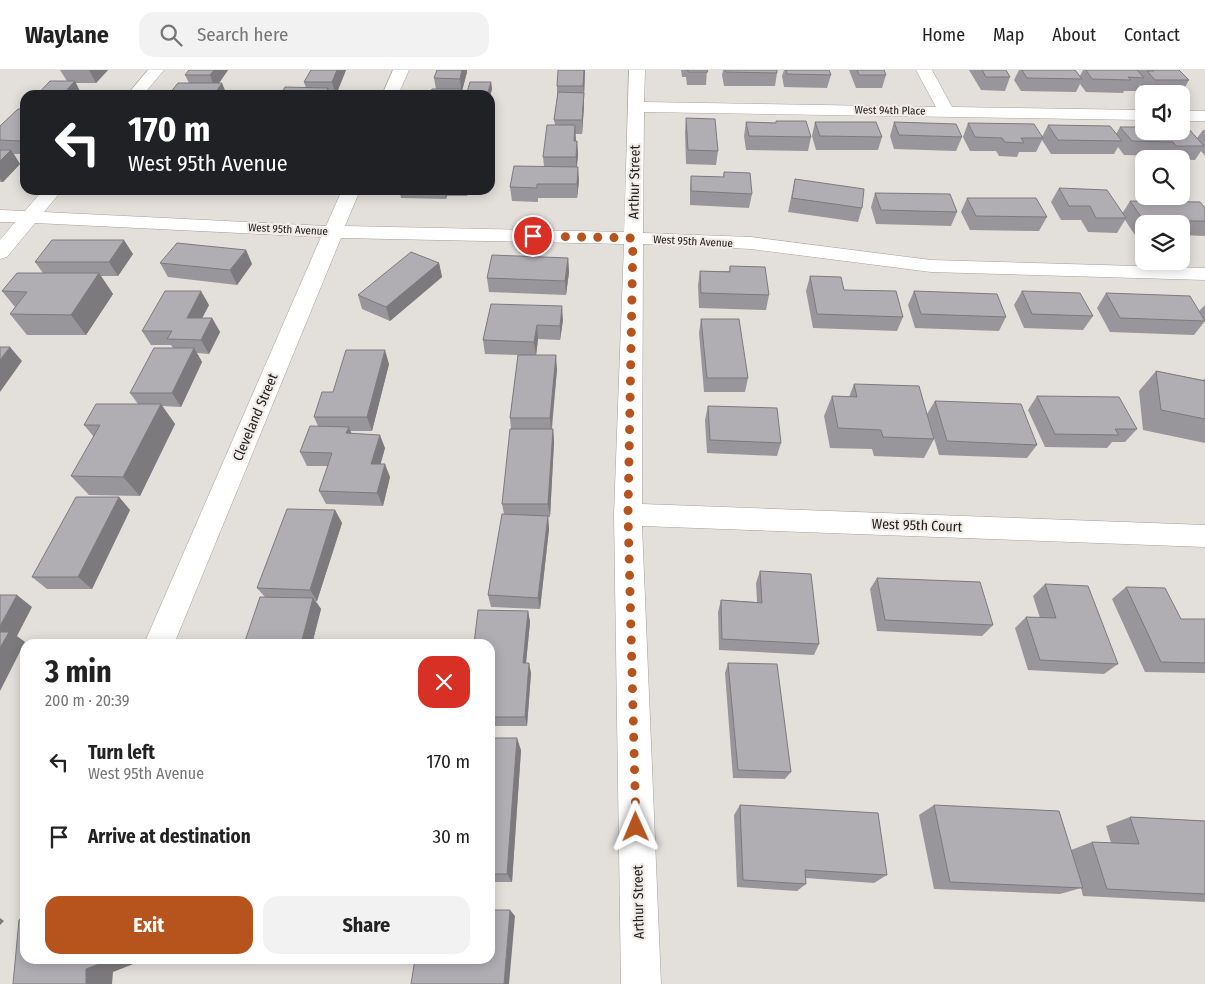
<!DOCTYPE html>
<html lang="en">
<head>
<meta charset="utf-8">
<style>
  :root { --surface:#fff; --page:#f2f2f2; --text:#222; --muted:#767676; --line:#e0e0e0; --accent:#b7541d }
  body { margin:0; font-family:"Fira Sans Condensed",sans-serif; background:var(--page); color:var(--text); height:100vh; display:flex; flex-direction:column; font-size:19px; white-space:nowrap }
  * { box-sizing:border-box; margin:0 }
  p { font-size:16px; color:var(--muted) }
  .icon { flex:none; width:28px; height:28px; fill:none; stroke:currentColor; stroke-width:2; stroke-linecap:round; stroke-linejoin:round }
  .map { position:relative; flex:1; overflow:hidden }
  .sheet { position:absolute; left:20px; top:569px; width:475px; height:325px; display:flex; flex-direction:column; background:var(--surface); border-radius:15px; box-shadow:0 2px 12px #0003 }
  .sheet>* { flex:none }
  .hud { position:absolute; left:20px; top:20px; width:475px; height:105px; border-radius:15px; box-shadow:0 2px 12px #0003; background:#202124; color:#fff; overflow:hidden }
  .controls { position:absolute; left:1135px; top:15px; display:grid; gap:10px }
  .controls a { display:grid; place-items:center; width:55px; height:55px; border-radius:10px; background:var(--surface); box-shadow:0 2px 12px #0003; font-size:25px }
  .pin { position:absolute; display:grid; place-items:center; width:42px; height:42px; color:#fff; margin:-21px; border:2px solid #fff; border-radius:50%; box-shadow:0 1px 5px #0007 }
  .me { position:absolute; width:55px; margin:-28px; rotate:359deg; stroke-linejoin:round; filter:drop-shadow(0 0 4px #0008) }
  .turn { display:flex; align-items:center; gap:18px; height:105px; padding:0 25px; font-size:22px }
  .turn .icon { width:65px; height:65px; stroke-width:2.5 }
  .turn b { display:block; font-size:35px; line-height:42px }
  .round { display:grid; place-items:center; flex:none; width:52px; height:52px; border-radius:15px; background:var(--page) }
  .head { display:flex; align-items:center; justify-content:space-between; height:85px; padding:0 25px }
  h1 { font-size:30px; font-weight:700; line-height:38px }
  .cta { display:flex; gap:10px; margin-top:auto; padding:10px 25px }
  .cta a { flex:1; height:58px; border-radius:15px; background:var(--accent); color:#fff; font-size:20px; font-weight:700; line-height:58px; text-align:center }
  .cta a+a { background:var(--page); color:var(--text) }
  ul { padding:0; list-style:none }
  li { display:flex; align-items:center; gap:15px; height:75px; padding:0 25px }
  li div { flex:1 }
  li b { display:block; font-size:19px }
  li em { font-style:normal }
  header { display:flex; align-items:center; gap:30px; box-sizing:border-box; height:70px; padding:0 25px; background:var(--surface); border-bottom:1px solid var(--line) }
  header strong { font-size:24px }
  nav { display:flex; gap:28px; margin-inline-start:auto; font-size:18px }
  .search { width:350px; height:45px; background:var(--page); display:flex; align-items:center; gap:12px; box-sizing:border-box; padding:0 18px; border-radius:15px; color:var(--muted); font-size:19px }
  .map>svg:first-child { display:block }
</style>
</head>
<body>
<header>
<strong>Waylane</strong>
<div class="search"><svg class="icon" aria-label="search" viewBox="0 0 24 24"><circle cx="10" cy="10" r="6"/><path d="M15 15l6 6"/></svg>Search here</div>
<nav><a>Home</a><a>Map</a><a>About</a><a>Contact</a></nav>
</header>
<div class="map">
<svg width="1205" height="914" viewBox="0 0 1205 914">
  <rect width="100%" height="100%" fill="#e3dfdb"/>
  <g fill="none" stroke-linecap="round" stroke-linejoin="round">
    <defs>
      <path id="minor" d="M148 0H164L143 25H127Z
        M393 0H409L398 25H382Z
        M629 0H645L644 32 936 37 916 0H932L952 37 1144 40V50L644 42 643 163 751 167 931 190 1205 198V210L931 202 751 179 643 174 642 434 1205 455V477L642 456 661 914H621L614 444 624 174 341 168 174 574H144L321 167 35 153 7 187 0 189V170L15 152H0V140L25 141 43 120H62L44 142 326 156 342 120H360L345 156 624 162Z
        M1181 41H1205V51H1181Z"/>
    </defs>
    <use href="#minor" stroke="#a5a09d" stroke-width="1"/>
    <use href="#minor" fill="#fff" fill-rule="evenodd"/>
  </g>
  <path fill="#98969a" d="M60 0H108L96 13H75L82 25 67 11Z
    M228 0 219 13 227 25H171L170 23 189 13 185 5Z
    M311 0H346L336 25H280L306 18 304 12Z
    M462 0H467V2L462 21 436 19 434 8Z
    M585 0 584 23V36L582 64H575V71H577L578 85 577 97 579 111 577 128H538V132L512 131 510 117 544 96 543 87 555 55 554 50 557 27V16Z
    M681 0H707L706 15H687L686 7H682Z
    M723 0H777V3L775 16H724L722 5Z
    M784 0H829L831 5 827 18 784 17 782 6Z
    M849 0H884L886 5 882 18H856Z
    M969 0H1006L1010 7 1005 21 981 20Z
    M1019 0H1075L1080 6 1083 0H1179L1189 10 1181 24 1148 23 1140 15 1136 21H1124L1123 23 1086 22 1080 14 1076 22 1021 21 1014 10Z
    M491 12 492 19 490 26V25H468L467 22Z
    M25 39V84H14L20 94 3 112H0V56Z
    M686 48 718 81 716 95 686 94 685 62Z
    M776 51 811 67 808 81 746 80 744 66 746 52 776 53Z
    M815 52 882 67 878 80H816L812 66Z
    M894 52 962 67 956 81 894 79 890 66Z
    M968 53 1042 67 1048 55 1116 64 1120 57 1197 68 1203 60H1205V86L1201 81 1195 90 1166 89 1164 86 1124 85 1118 77 1114 84H1051L1042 70 1036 82H1019L1017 87 999 86 996 81H970L963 67Z
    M724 102 752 124 749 138 690 135V120L691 106 723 107Z
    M795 109 862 138 858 152 788 142Z
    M1059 118 1122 144 1130 131 1205 138V166L1181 165V154H1144V165H1135L1125 150 1117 163 1088 162 1081 150H1061L1051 132Z
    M240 120H290L287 124Z
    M399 120H469L467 126H447L446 129 401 128Z
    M875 123 957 142 951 156 876 154 871 137Z
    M967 128 1047 147 1039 161 970 160 961 142Z
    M246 180 252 194 237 215 168 207 160 193Z
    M133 184 118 206H101L113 224 86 265H27L10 244 15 237 2 221 43 203 35 192Z
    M568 188 569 202 566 225 489 222 487 208Z
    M439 193 442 207 390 251 362 239 358 225Z
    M730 196 769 225 766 240 699 238 698 215 700 201H729Z
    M810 206 844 220 903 247 897 261 813 258 806 221Z
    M914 221 1006 247 999 261 915 258 908 235Z
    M1022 221 1093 246 1083 260 1024 258 1014 235Z
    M1106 223 1199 241 1205 235V251L1194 265 1110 262 1097 238Z
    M491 234 563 250 560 270 538 269 536 285 557 299 552 359H553L554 372 550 447H548L549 459 540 539 491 537 488 525 504 444 502 434 511 359 510 348 518 285 485 284 483 270Z
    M209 235 202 248H212L220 262 209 284 197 283 202 292 181 337 162 336 175 354 140 426 89 425 71 406 94 367 84 355 138 334 130 323 173 278 171 275H151L142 261Z
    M701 249 748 308 745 322H704L699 263Z
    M389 294 372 361H350L352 364 385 378 380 394 390 407 383 436 326 434 319 421 328 396H307L300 382 318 356 314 347 333 322Z
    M1156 301 1203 310 1205 308V373L1143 360 1139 321Z
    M854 314 934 369 924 388 874 386 872 379 830 378 824 346 832 326 849 327Z
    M1037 326 1137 359 1125 372H1112L1107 378 1045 377 1028 340Z
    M935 331 1037 375 1027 388 939 385 927 344Z
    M708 336 781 373 777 386 707 383 705 350Z
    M119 427 130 440 92 519H47L32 507Z
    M335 440 342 453 317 531H316L321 539 312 574H244L265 527 257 518Z
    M760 501 819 574 814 585 719 580 718 542 721 530 757 532 756 513Z
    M877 508 993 555 982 566 877 561 870 519Z
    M1045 514 1118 594 1104 604 1028 600 1015 558 1026 547 1040 548 1033 526Z
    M1126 517 1181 549H1205V603L1145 602 1112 529Z
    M528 541 530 552 526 593 531 603 527 656H490V574Z
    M728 593 791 702 785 709 733 708 725 603Z
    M490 668 521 680 512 812H490Z
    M740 735 887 805 874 813 806 808V814L797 821 737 817 734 745Z
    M934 735 1071 780 1092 772 1111 773 1106 756 1130 747 1205 751V832L1083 826 1081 818 1060 824 934 819 919 745Z"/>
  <path fill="#7c7a7d" d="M89 0H108L96 13Z
    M214 0H228L215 19 210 5Z
    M337 0H346L336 25 332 12Z
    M462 0H467V2L462 21V25H460L461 19 460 9Z
    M584 0H585L584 30 583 16Z
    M75 11 82 25H62Z
    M491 12 492 19 490 26V25H489L488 22Z
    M222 13 227 25H214Z
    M328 18 330 25H325Z
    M584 23V36L582 64V50Z
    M575 55 576 69 574 85V71Z
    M25 66V78L20 71Z
    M577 71 578 85 576 101V87Z
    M11 80 20 94 3 112 0 109V91Z
    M578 97 579 111 577 128V114Z
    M285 120H290L287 124Z
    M444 120H446L447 126 446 129Z
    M466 120H469L467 126Z
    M124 170 133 184 118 206 109 192Z
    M246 180 252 194 237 215 230 200Z
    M568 188 569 202 566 225 565 211Z
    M439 193 442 207 390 251 386 237Z
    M99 203 113 224 86 265 71 245Z
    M201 221 209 235 195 262 187 248Z
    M562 236 563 250 560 270V256Z
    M212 248 220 262 209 284 201 270Z
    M537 255 538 269 536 286 534 272Z
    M10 277 22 291 0 322V290Z
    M194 278 202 292 181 337 172 323Z
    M385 280 389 294 372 361 367 347Z
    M556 285 557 299 551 362 550 348Z
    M161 334 175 354 140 426 123 407Z
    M349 357 354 370 346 363Z
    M553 359 554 372 550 447 548 434Z
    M380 365 385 378 377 407 371 394Z
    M385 394 390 407 383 436 377 423Z
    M119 427 130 440 92 519 78 507Z
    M335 440 342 453 317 531 310 520Z
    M548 446 549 459 540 539 538 528Z
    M17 525 32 537 17 566 25 572 0 621V556Z
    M313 528 321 539 312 574H301Z
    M528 541 530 552 525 603 523 593Z
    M529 593 531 603 527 656 525 647Z
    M517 668 521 680 512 812 507 804Z
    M510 840 515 846 509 914H504Z
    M0 848 4 851 0 855Z
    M112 889H146L113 902 112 914H86V899Z"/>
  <path fill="#b1aeb3" stroke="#7c7a7d" d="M189 0H214L210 5H185Z
    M311 0H337L332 12H304Z
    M437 0H462L460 9 434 8Z
    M558 0H584L583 16H557Z
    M688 0H707L708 2H688Z
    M725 0H777V3L726 2Z
    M786 0H829L831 5 787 4Z
    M857 0H884L886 5H859Z
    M982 0H1006L1010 7H986Z
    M1022 0H1075L1082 9 1027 8Z
    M1086 0H1137L1144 8 1128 7 1131 10 1092 9Z
    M1153 0H1179L1189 10H1155L1147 1H1154Z
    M50 11H75L62 25H37Z
    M470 12H491L488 22H467Z
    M178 13H222L214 25H187L188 23H170Z
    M285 17 328 18 325 25H280Z
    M432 19H461L460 25H429Z
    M558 22 584 23 582 50H554Z
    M18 39H25V66L20 71 0 70V56Z
    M686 48 715 49 718 81 688 80Z
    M776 51H806L811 67 749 66 746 52 776 53Z
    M815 52H876L882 67 820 66Z
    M894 52 956 54 962 67 899 65Z
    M968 53 1034 54 1043 68H1021L1024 73 1005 72 1002 68 975 67Z
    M547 55H575L574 71H577L576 87H543Z
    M1048 55 1110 56 1122 71 1058 70Z
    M1120 57H1144V61H1181V58H1188L1204 76H1176L1173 72 1132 71Z
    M0 80H11L0 91Z
    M514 96 578 97 577 114H537V118L510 117Z
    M724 102 750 103 752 124 691 121V106L724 107Z
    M795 109 864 119 862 138 792 128Z
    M1059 118 1107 120 1126 148H1096L1090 136H1069Z
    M875 123 950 124 957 142 881 140Z
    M967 128H1036L1047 147 976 146Z
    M1130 131 1200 132 1205 138V151H1144Z
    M52 170H124L109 192H35Z
    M177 173 246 180 230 200 160 193Z
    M411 182 439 193 386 237 358 225Z
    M492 185 568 188 565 211 487 208Z
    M730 196 765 197 769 225 701 223 700 201 730 202Z
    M17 203H99L71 245 10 244 27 222 2 221Z
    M810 206 841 207 844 220 896 221 903 247 817 244Z
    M165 221H201L187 248H212L201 270 167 269 172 261H142Z
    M914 221 997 224 1006 247 921 244Z
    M1022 221 1080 223 1093 246 1032 244Z
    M1106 223 1190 226 1205 251 1120 248Z
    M491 234 562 236 560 256 537 255 534 272 483 270Z
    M701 249H739L748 308H707Z
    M0 277H10L0 290Z
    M154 278H194L172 323H130Z
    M346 280H385L367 347H314L322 322H333Z
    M518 285H556L550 348H510Z
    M1156 301 1205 311V349L1161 340Z
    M854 314 919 316 934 369 883 367 881 360 838 358 832 326 857 327Z
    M1037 326 1119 327 1137 359H1115L1119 365 1055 364Z
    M935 331 1021 334 1037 375 947 371Z
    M96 334H161L123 407 71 406 100 355H84Z
    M708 336 777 338 781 373 710 370Z
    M310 356 349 357 346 363 380 365 371 394H385L377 423 319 421 332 383 300 382Z
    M510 359H553L548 434H502Z
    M76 427H119L78 507H32Z
    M287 439 335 440 310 520 257 518Z
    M502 444 548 446 538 528 488 525Z
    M760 501 811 504 819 574 722 569 721 530 762 533Z
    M877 508 980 512 993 555 885 550Z
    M1045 514 1088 516 1118 594 1040 590 1026 547 1056 548Z
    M1126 517 1165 518 1181 549H1205V593L1161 592Z
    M0 525H17L0 556Z
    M260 527 313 528 301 574H244Z
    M478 540 528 541 523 593H529L525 647H490V574H474Z
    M0 562H9L0 578Z
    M728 593 777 594 791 702 738 700Z
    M490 668H517L507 804H490Z
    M740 735 878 743 887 805 805 800 806 814 743 810Z
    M934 735 1059 741 1083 818 950 812Z
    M1130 747 1205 751V824L1107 819 1092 772 1139 774Z
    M490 840H510L504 914H411L415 889H490Z
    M25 847V889H112L86 899V914H13L19 850Z"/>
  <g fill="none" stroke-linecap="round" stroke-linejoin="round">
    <path stroke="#b7541d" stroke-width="9" stroke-dasharray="0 16.2" d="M533 166 633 168 628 444 636 757"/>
  </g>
  <g text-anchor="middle" stroke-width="4.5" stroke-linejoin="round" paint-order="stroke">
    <g font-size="11" fill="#22201f" stroke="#f1ece8">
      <text transform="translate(890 40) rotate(1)" y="4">West 94th Place</text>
      <text transform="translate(288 159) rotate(3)" y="4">West 95th Avenue</text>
      <text transform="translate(693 171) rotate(3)" y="4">West 95th Avenue</text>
    </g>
    <g font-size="14" fill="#22201f" stroke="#f1ece8">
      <text transform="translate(634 112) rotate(-89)" y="5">Arthur Street</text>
      <text transform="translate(255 347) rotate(-67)" y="5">Cleveland Street</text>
      <text transform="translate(917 455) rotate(2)" y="5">West 95th Court</text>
      <text transform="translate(638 832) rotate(-91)" y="5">Arthur Street</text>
    </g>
  </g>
</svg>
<div class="controls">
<a><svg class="icon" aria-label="sound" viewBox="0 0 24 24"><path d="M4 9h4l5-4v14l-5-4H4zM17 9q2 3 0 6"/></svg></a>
<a><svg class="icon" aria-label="search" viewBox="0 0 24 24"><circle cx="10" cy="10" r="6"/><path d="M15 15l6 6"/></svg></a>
<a><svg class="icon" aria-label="layers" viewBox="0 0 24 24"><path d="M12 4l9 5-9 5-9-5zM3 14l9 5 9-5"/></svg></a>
</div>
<div class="pin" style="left:533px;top:166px;background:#d93025"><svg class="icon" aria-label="arrive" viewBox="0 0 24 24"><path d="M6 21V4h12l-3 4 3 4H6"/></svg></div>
<svg class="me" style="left:636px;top:757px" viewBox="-20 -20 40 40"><path d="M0-17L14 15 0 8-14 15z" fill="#b7541d" stroke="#fff" stroke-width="4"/></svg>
<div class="hud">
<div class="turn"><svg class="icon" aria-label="left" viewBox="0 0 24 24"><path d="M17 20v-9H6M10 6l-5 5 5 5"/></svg><div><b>170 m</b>West 95th Avenue</div></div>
</div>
<section class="sheet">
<div class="head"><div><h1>3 min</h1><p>200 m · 20:39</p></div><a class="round" style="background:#d93025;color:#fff"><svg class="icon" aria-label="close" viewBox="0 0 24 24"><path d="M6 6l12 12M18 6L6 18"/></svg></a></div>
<ul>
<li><svg class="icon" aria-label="left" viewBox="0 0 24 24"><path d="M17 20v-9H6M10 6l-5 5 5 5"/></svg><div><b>Turn left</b><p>West 95th Avenue</p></div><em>170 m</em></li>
<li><svg class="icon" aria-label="arrive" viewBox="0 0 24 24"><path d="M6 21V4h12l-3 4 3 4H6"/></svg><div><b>Arrive at destination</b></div><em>30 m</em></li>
</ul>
<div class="cta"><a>Exit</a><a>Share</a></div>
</section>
</div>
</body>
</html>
